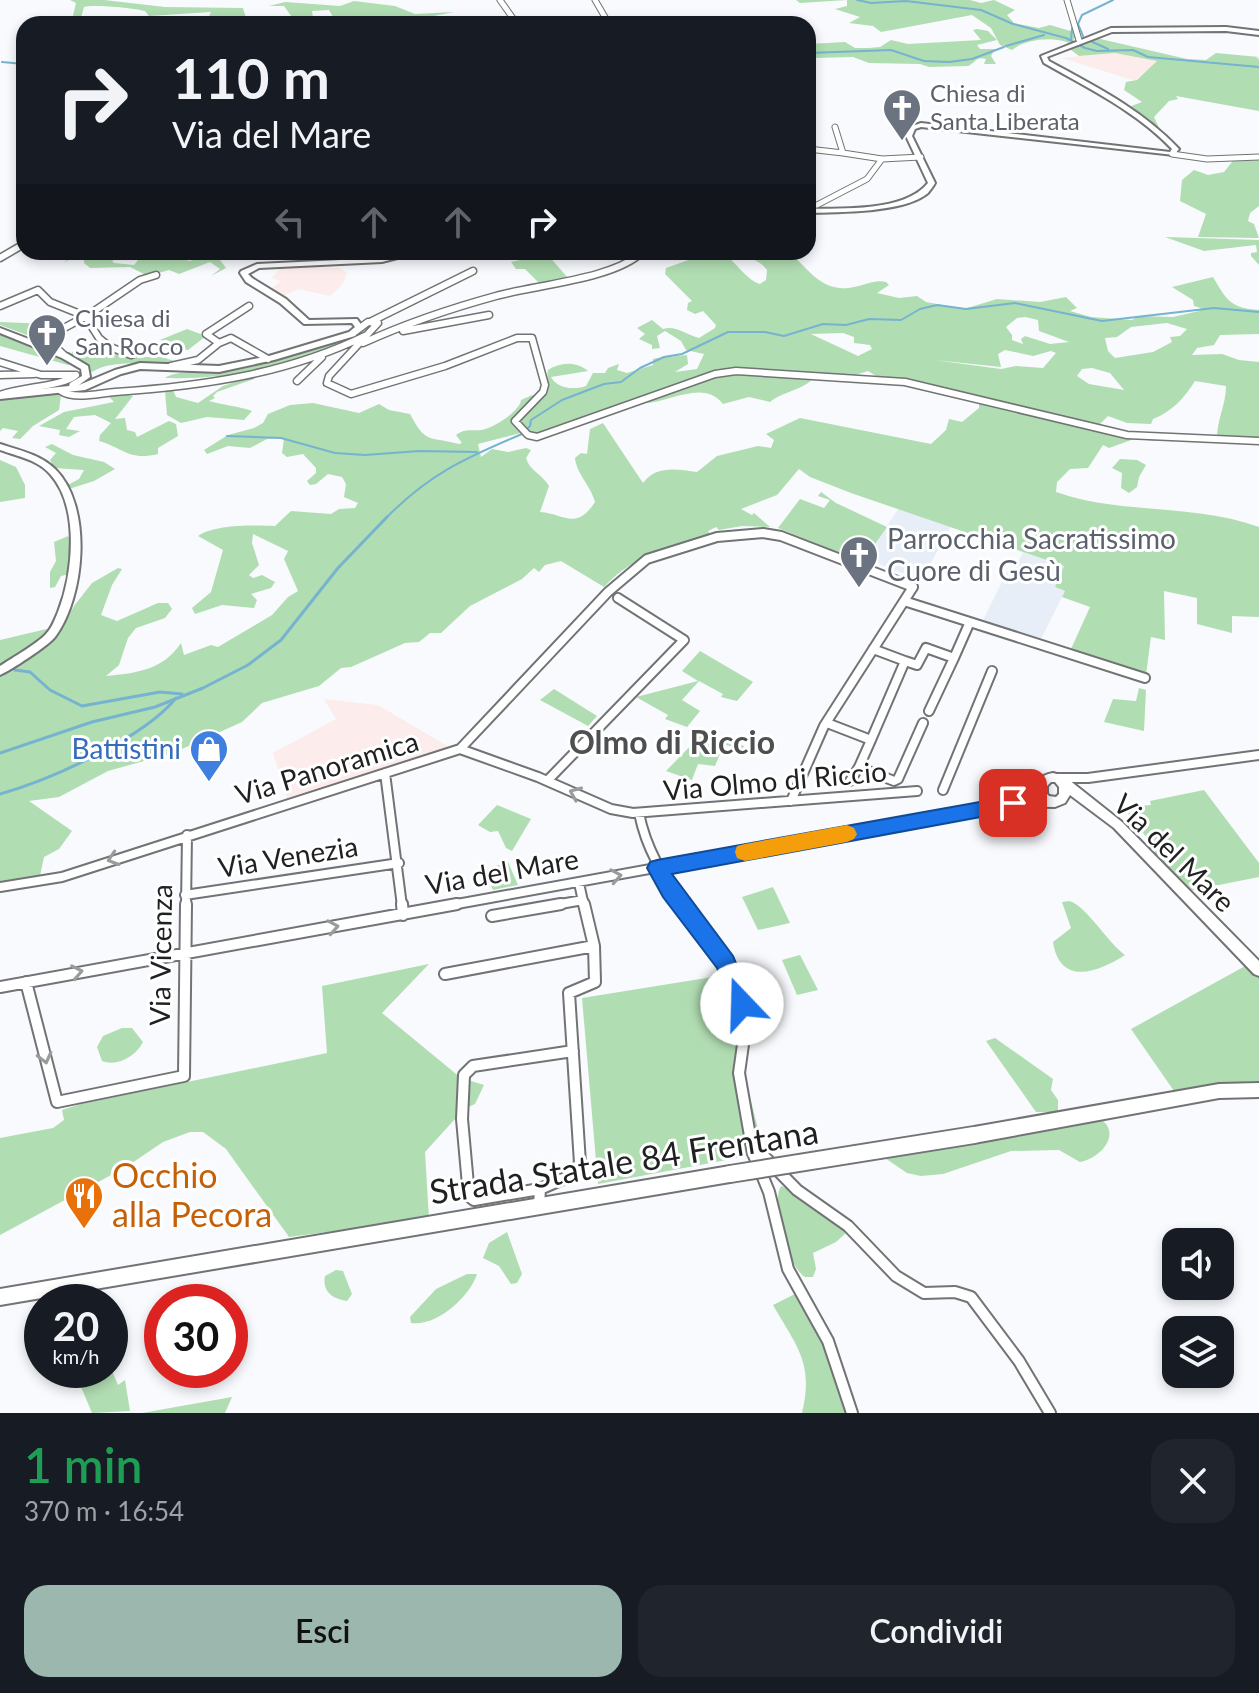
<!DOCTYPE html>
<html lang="it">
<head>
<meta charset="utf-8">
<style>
  :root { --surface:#171b24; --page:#20242c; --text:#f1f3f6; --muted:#9ea1a6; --accent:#9cb7ae }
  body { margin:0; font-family:Lato,sans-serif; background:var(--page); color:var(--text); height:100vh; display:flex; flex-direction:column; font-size:30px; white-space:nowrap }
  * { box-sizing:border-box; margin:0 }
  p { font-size:26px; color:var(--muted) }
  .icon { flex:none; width:44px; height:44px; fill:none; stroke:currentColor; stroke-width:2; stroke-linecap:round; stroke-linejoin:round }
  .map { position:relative; height:1413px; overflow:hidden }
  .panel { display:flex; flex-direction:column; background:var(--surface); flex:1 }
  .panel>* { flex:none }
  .guide { position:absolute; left:16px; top:16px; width:800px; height:244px; border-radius:24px; box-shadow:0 4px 12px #0003; background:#171b24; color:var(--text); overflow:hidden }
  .controls { position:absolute; left:1162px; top:1228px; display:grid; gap:16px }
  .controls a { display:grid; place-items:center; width:72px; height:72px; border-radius:16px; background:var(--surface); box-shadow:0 4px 12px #0003; font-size:40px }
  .speed { position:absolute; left:24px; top:1284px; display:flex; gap:16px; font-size:40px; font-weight:700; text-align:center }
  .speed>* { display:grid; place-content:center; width:104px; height:104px; border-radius:50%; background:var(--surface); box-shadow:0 4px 12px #0003; line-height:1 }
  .speed small { font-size:20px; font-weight:400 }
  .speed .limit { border:12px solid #d22; background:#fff; color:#111 }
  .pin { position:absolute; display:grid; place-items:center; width:68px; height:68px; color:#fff; margin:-34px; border-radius:16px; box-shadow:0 4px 12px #0006 }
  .me { position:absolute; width:88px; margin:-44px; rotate:339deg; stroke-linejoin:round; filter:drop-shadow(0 0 6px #0008) }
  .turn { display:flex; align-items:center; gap:28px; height:168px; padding:0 24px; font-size:36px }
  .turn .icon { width:104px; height:104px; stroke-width:2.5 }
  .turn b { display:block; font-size:56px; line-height:68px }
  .lanes { display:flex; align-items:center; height:76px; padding:0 24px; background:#0003; justify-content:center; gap:40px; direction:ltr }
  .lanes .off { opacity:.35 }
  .round { display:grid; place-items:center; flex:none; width:84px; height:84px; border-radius:24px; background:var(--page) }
  .head { display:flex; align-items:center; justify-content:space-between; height:136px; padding:0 24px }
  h1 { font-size:48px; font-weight:600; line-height:60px; color:#1e9e55 }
  .button { display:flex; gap:16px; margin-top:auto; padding:16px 24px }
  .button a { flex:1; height:92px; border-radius:24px; background:var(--accent); color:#111; font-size:32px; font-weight:600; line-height:92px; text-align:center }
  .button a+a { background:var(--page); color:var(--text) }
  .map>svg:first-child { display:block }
</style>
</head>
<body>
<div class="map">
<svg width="1259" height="1413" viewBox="0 0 1259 1413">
  <rect width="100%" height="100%" fill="#f8fafd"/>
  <path fill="#fcecec" d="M1115 53 1158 61 1135 81 1062 58Z
    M317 263 316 267 340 268 347 273 342 285 330 296 298 289 283 296 271 289 281 281 271 278 283 266Z
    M324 699 378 705 449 747 287 799 273 753 336 719Z"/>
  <path fill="#e7eef7" d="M899 508 951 526 921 581 865 558Z
    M1023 552 1065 566 1055 587 1065 591 1041 639 983 620 1007 572 1013 573Z"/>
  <path fill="#b1ddb3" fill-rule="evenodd" d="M70 0H104L165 7 243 8 247 21 217 24 207 20 211 12 149 16 145 11C134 8 93 4 84 7L80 21 75 22 72 20 76 3Z
    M796 0H970L981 3 994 0 1015 10 1007 15 1014 23 1039 28 1050 25 1074 32 1076 38 1069 43C1053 36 1025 39 1012 50L1000 45 991 28 972 15 881 32 873 26 849 23 860 17 835 9 847 6V0L800 3Z
    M354 1 395 6 415 14 454 12 434 16 432 24H337L329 10 312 11 314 24H284L294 20 284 6H269L285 2 340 6Z
    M977 29 988 31 997 40 977 45 980 49H995L991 56 996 64H984L986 59C976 56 975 63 968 66L929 67 920 64 869 63 853 57 814 58 810 59 812 73H808V44L845 42 855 48H869L880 47 891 40 908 44 981 40 973 30Z
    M1096 38 1187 59 1206 60 1216 53 1259 57 1256 58 1259 59V111L1176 96 1178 99 1169 101 1154 117 1160 130 1126 108 1142 102 1124 90 1126 82 1137 80 1157 61 1115 53 1079 56 1067 47Z
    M1259 154V206L1250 213 1248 221 1254 224 1259 238 1198 237 1206 214 1180 201 1182 180 1194 170 1208 175 1224 172 1236 157Z
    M1165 237 1259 240V265L1251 256V253L1257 252 1256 245 1204 251Z
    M74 252H84L85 256 107 255V258L117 259 112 261 114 263 134 265 139 259 132 257 133 252H177L174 257 190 261 207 254 220 260 226 268 211 276 220 269 210 262 179 274 169 270 148 276 130 267 90 268 84 263V259L76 255 64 263Z
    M711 252C734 252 741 278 760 284L766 280 767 270C761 261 751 260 743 252H789C809 269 822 294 854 287 866 285 874 279 886 282L889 285 877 293 899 298 917 296 926 302 964 309 997 299 1040 302 1066 297 1077 308 1070 311 1091 317 1132 320 1138 316 1173 317 1199 311 1201 308 1194 306 1193 300 1172 287 1213 277C1227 301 1231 308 1259 310V334L1220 335 1214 345 1197 348 1192 355 1222 354 1239 360 1259 362V440L1217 438C1217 419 1226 405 1226 386L1195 381C1185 397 1172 412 1153 419L1151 424 1127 423 1108 416 1098 426 910 380 878 377 868 371 849 377 759 370 711 374 545 436 528 431 478 444 481 457 492 449 508 452 526 448 531 450 526 458C529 470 543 475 549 486L540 512C565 514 576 531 595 502 591 486 576 473 575 458L581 453 587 454 590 429 603 423 643 483C656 465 677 469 697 472L717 456 758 446 771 448 774 440 766 434 800 418 931 444 946 430 949 419 962 422 979 408V403L903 385 844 380 912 384 1117 433 1158 437 1157 441 1134 439 1109 448 1103 445 1088 468 1070 469 1057 482 1056 492C1121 515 1193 503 1259 527V617L1232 616V633L1197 624V598L1164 591 1165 640 1151 637 1146 674 1071 649 1090 607 1062 597 1065 591 1055 587 1064 566 851 493 810 477 799 469 777 495 741 509 752 515 754 513 770 527 742 526 719 530 716 527 708 531 710 534C667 549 636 553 604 587L561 561 545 565 539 572 534 568 522 579 470 606 441 633H430L419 642 405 643 351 667 341 668 319 686 262 703 242 722 173 753 108 771 59 797 29 801 72 831 59 849 44 857 40 876 0 883V676L60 633 74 606 92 583 118 568 122 569 112 585 101 615 117 621 158 603H168L172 609 165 618 136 628 128 638 119 665 106 676C137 673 163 670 181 643L184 655 211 645 218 647 272 615 288 597 298 591 284 559 288 551 253 534 252 543 259 565 249 575 253 578 262 575 275 582 271 588 251 594 257 600 254 608 222 605 195 614 192 608 211 592 223 550 198 536C215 524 254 525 275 526L291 511 331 514 339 509 355 508 358 503 344 497 346 484 342 477 328 474 316 484 310 485 307 481 316 473V468L303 454 287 457 282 453 284 438 267 439 250 448 228 446 207 454 204 450 228 435 254 428 263 423 268 414 290 405 313 403 359 413 379 404 389 410 410 414C426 445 430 436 459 444L462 443 456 435C465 428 471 431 481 430 494 428 520 411 521 400L532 395 538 398C550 389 546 380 548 370 560 362 576 361 588 371L551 377C557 389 575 390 586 386L593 373H605L608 368 619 364 617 370 627 373 653 365V359L657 358 687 355 688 364 675 372 697 369 704 354 686 350 681 341 665 331 657 336 660 348 652 349V345L639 339 645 334 637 328 652 320 663 329C676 325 686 335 699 338L715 328 716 325 703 311 695 314 687 310 688 303 692 301 665 274 666 268ZM1025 317 1038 320 1039 331 1069 342 1050 344 1025 336 1021 339 1023 344 1012 340V335L1006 327 1017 318ZM1167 323 1187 329 1180 336 1170 337 1172 342 1153 352 1115 358 1108 351 1105 338 1117 337 1131 327ZM843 333 854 337V343L870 345 872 349 858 356 811 334ZM1005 350 1033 356 1051 351 1056 353 1043 368 1016 366 1001 369 934 360 1001 367 998 354ZM1092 368 1110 373 1124 390 1089 384 1077 376 1082 369Z
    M547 254 568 278 541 285 525 269H516L511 262Z
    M0 322 50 324 54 330 40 340 0 325Z
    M370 323 375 327C314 364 235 380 165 378 177 370 200 373 214 370 248 365 349 347 370 323Z
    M187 329 206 336 188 350 163 348 169 343 160 340Z
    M0 331 74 362 68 365 0 346Z
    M102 341 132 357H162L177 362C151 366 113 358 92 372L70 356 72 352Z
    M733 372 814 377C805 390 783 391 770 402L749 397 723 404C703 378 668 404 642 403L715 374Z
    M250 377 254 379 217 392 213 396 215 398 209 401C222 405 239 406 252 411L244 420 207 417 181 423 167 415 165 391 173 390 176 397 198 403 223 386Z
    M119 393 133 396 115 419 125 418 127 430 135 432 137 437 169 421 176 424 178 436 158 448V454C128 461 124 448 99 441L100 435 111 423 95 415 74 417 66 429 80 431 69 437 59 435 60 430 39 426 64 412 114 402 106 394Z
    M57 394 61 395 59 410 33 426 20 439 12 438 18 431 3 428 0 431V400Z
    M52 444 73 455 104 462 115 469 94 481 69 489 66 486 79 479 84 470 55 468 50 460 56 453 45 447Z
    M1120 459 1137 460 1146 465 1139 477 1137 487 1129 493 1121 488 1122 473 1112 468Z
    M0 460 16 467 25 485V498L0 502V508Z
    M821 492 836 503 887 527 865 558 860 561 778 528 800 499 824 508 830 500 818 496Z
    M68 536 71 544 70 574 61 576 55 587 50 588V572L56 561 54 542Z
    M55 627 50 633 0 669V640Z
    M700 651 753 682 737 701 721 697 723 694 699 681 682 700 700 711 687 727 665 719 668 715 636 697 698 681 682 671Z
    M1139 688 1146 690 1144 731 1104 722 1113 699 1136 701Z
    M554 689 597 716 588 726 540 700Z
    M703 733 744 746 743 749 717 743 712 751 720 754 715 766 698 764 692 780 666 771Z
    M1204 790 1259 863V877L1189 891 1148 846 1150 842 1127 812 1140 810 1138 806 1151 805 1150 801Z
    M497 805 531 819 512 851 506 848 498 831 490 832 478 825Z
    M508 862 518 885 493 890 484 870Z
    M773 887 790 923 758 930 742 897Z
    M1069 901C1085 904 1107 942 1125 955 1099 972 1060 987 1053 942L1071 928 1062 902Z
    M800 955 818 990 797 995 782 960Z
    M429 964 382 1013 461 1078 484 1085 475 1104 464 1109 425 1152 429 1219 289 1237 226 1149 203 1132H190L163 1142 126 1167 0 1235V1138L53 1128 64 1120 62 1110 81 1104 327 1053 322 986Z
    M1247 965 1259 977V1081L1213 1084 1174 1091 1131 1029Z
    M725 975 745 1077 764 1153 598 1184 582 998Z
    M122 1028H132L143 1042C136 1056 118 1067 102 1061L97 1047 103 1036Z
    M995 1038 1053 1079 1051 1090 1058 1100V1112H1036L986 1041Z
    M1099 1118C1123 1133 1101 1158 1080 1162L1059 1150 1011 1151 943 1174 921 1176 907 1173 882 1156Z
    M781 1186 797 1193 847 1232 836 1242 813 1253 816 1269 813 1277H805C787 1265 770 1205 781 1186Z
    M507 1232 522 1274 517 1283 511 1284 499 1266 483 1258 489 1243Z
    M336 1270 343 1271 352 1294 347 1301C333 1299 322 1292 325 1276Z
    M467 1274H477C470 1297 436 1327 411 1323L410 1317 436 1289Z
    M797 1293 819 1328 851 1413H802C814 1363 797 1347 773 1305Z
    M110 1366 118 1385 125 1380 130 1411 92 1413 74 1370H110Z
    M232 1397 225 1413H142Z"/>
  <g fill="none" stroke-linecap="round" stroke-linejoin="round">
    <path stroke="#76b3cf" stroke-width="2" d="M857 0 871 3 906 1 981 10 1013 24 1066 38 1085 48 1097 51 1133 50 1148 57 1259 67
      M1083 36 1078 24 1082 15 1113 0
      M1086 39 1108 49
      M1071 40 1072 28
      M1006 46 1044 35
      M808 53 891 50 924 61 949 62 972 59 1004 47
      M2 62 24 64
      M227 436 281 438 335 453 365 455 419 451 477 452
      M385 519C429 474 465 458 522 434L530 426 531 420 562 400 604 384 621 382 640 368 664 357 682 354 728 332H765L784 336 823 324 846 325 869 319 901 320 920 309 937 305 966 309 1015 303 1102 321 1214 308 1259 312"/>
    <path stroke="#76b3cf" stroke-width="3" d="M15 670 30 672 50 690 82 706 160 692 182 694
      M0 753 92 722 155 707 203 688 248 665 281 640 338 568 387 517
      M0 794C50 780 144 738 176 698"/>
    <defs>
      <path id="street-far3" d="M500 0 517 24
        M595 0 609 24
        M1067 0 1079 40
        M835 127 843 153 882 159 921 157
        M808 149 843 153
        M1172 154 1207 159 1259 157
        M817 205 867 179 882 159"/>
      <path id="street-far2" d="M0 258 24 244
        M0 306 38 290 50 302 85 316 99 338 110 347 131 355 145 349
        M372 321 473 271
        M356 331 368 322 378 323 329 376 327 383 351 394 445 366 517 338H532L545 385 543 392 515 421 528 435 537 437 715 374 736 371 905 382 1127 435 1259 441
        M403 331 489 315
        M219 343 231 338 268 359
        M363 343C405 324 452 308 496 296 535 285 615 279 642 252
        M65 356 50 342 51 335 90 314 140 280 156 275
        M0 362 41 375H76
        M171 366 198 360 219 343 206 334 249 306
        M0 375 34 374
        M297 381 322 357
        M61 391C74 400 100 393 115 392 203 386 287 374 367 335
        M0 395C21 387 64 386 76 375"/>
      <path id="street-far1" d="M904 601 1145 678
        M873 649 905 661
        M929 711 954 658
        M827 723 871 740 859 767 894 781 898 779 923 723
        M871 740 905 661 917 665 926 648 954 658 969 624
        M460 749 538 777 611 809 633 813 917 791
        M385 773 402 906
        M1057 778H1088L1259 755
        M547 781 684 640 618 598
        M850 781 859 767
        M1017 783 1041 781
        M1008 785 1045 798
        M943 790 992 671
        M639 813C646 849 663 876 685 906
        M579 883 584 906
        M0 887 62 877 460 749 608 592 647 559 717 537 763 533 781 536 913 587 824 726 791 801
        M185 895 399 863
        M186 906 187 835
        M446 906 1013 803
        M549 906 583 900"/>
      <path id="street" d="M402 904 403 915
        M683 904 726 963 734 981 746 1023 739 1073 753 1153 769 1192 788 1269 828 1341 852 1413
        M492 916 561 904
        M445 974 594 946 584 904
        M26 982 57 1102 184 1076 186 904
        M0 987 457 904
        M751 1143 797 1190 848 1226 896 1276 924 1293 955 1292 971 1297 1019 1361 1050 1413
        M540 1189 474 1200 469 1196 462 1119 464 1075 473 1066 573 1051
        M539 1206 540 1189 572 1175 580 1163 569 993 595 982 594 946"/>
      <path id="secondary" d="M1226 27 1259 31V35L1226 31 1112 32 1047 57 1049 61C1095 86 1141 109 1178 148L1179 149 1174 155 921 127 915 129 912 136 935 183C935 184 928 193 928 193 905 213 838 212 808 213V209C842 208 905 212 928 183L906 136 910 127 921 123 1170 152 1172 149C1136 111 1089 89 1044 63L1041 56 1111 28Z
        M407 252H421L382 262 259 268 248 274 252 278 286 299 309 320 357 319 363 327 355 336 274 360 219 372 140 369 121 374 85 390 0 399V393L69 386 70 383 82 376 81 369 62 358 0 333V328L68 354 88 366 90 377 79 385 115 370 140 363 219 366 269 356 349 332 355 327 352 323 304 324 280 303 246 282 240 273 241 271 257 264 382 258Z
        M0 444C19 450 41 455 55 469 93 506 85 597 55 637 48 646 11 670 0 675V666C12 658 38 643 46 634 52 628 55 619 58 612 73 574 80 507 50 474 38 460 17 456 0 450Z
        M1053 773 1064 776 1122 822 1259 961V976L1254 974 1114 828 1070 795 1065 803 1055 807 1009 806 1007 803 1009 800 1036 797C1031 784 1040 775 1053 773ZM1051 782H1055L1059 787V794L1056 797 1049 796 1047 794V786Z"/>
      <path id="primary" d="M1259 1083V1097L1219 1098 974 1143 968 1140 966 1135 968 1130 974 1127 1219 1084Z
        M730 1166 736 1168 738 1174 736 1180 730 1182 0 1305V1289Z"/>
    </defs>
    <use href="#street-far3" stroke="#717375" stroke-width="7"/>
    <use href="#street-far2" stroke="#717375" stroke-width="9"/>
    <use href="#street-far1" stroke="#717375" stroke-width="12"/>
    <use href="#street" stroke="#717375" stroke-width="14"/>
    <use href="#secondary" stroke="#717375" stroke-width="4"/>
    <use href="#primary" stroke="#717375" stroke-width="4"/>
    <use href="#street-far3" stroke="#fff" stroke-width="5"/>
    <use href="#street-far2" stroke="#fff" stroke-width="6"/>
    <use href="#street-far1" stroke="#fff" stroke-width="8"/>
    <use href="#street" stroke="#fff" stroke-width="10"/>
    <use href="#secondary" fill="#fff" fill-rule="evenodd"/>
    <use href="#primary" fill="#fff" fill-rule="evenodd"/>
    <defs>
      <path id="primary-bridge" d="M730 1174 974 1135"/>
    </defs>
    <use href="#primary-bridge" stroke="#717375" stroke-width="20" stroke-linecap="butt"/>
    <use href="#primary-bridge" stroke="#fff" stroke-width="16"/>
  </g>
  <defs><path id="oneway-chevron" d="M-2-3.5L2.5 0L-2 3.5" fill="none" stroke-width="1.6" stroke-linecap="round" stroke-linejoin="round" transform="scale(2)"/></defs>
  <g stroke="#9a9b9b">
    <use href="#oneway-chevron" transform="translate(575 793) rotate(-157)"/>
    <use href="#oneway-chevron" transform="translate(113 859) rotate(162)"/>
    <use href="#oneway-chevron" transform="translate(616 876) rotate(-10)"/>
    <use href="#oneway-chevron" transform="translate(333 927) rotate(-10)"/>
    <use href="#oneway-chevron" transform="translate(77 972) rotate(-11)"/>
    <use href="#oneway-chevron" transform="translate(45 1058) rotate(76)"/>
  </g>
  <path fill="#1a73e8" stroke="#114b97" stroke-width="2" d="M1013 796 1020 798 1023 803 1020 809 1013 811 672 874 733 956 753 1004 750 1012 742 1014 734 1012 717 968 663 897 647 868 650 862 657 860Z"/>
  <path fill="#f59e0b" d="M847 825 854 828 857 834 854 839 847 842 745 861 737 858 735 852 737 846 745 844Z"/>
  <defs>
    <symbol id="church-pin" viewBox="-11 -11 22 30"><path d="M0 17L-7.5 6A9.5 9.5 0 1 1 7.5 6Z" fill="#6b7280" stroke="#fff"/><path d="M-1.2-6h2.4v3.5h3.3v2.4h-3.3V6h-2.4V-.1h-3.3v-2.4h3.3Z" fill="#fff"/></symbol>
    <symbol id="shop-pin" viewBox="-11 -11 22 30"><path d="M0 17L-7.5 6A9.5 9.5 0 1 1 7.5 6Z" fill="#3f7fe0" stroke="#fff"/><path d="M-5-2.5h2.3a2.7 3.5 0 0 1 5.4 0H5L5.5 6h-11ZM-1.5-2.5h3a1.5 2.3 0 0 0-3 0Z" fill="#fff"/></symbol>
    <symbol id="restaurant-pin" viewBox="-11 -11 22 30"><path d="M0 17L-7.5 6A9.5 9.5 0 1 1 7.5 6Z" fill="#e8710a" stroke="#fff"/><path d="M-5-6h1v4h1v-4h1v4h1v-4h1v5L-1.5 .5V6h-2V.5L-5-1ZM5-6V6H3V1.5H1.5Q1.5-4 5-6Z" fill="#fff"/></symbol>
  </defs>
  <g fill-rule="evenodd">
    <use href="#church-pin" x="880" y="86" width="44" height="60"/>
    <use href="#church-pin" x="25" y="311" width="44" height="60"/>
    <use href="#church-pin" x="837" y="533" width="44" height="60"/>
    <use href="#shop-pin" x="187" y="727" width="44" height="60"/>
    <use href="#restaurant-pin" x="62" y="1174" width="44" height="60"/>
  </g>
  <g text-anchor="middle" stroke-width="6" stroke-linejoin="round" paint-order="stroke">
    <g font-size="24" fill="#5b616d" stroke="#fff" text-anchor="start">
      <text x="930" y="102">Chiesa di<tspan x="930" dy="28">Santa Liberata</tspan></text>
      <text x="75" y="327">Chiesa di<tspan x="75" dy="28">San Rocco</tspan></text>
    </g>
    <g font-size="28" fill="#5b616d" stroke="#fff" text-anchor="start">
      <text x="887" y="549">Parrocchia Sacratissimo<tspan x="887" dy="32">Cuore di Gesù</tspan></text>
    </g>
    <g font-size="28" fill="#366cbe" stroke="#fff" text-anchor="end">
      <text x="181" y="759">Battistini</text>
    </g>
    <g font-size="28" fill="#1f2021" stroke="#fff">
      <text transform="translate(327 768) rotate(-17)" y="10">Via Panoramica</text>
      <text transform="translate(775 781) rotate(-5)" y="10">Via Olmo di Riccio</text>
      <text transform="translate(1174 853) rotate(44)" y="10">Via del Mare</text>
      <text transform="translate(288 857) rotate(-9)" y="10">Via Venezia</text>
      <text transform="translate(502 872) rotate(-10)" y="10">Via del Mare</text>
      <text transform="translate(161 955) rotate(-89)" y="10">Via Vicenza</text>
    </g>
    <g font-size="32" font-weight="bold" fill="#4e4f51" stroke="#fff">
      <text x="672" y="754">Olmo di Riccio</text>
    </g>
    <g font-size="34" fill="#1f2021" stroke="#fff">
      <text transform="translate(624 1162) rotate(-9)" y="12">Strada Statale 84 Frentana</text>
    </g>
    <g font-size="34" fill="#c56008" stroke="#fff" text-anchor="start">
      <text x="112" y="1188">Occhio<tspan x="112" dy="39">alla Pecora</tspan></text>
    </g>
  </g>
</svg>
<div class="controls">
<a><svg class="icon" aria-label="sound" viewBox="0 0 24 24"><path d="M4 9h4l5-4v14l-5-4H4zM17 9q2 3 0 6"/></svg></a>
<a><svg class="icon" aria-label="layers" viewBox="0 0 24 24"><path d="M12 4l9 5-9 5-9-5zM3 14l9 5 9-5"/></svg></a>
</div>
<div class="speed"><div>20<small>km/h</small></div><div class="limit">30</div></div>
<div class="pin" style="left:1013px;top:803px;background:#d93025"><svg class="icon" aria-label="arrive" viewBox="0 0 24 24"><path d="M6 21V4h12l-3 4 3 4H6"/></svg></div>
<svg class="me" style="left:742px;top:1004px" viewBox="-20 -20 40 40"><circle r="19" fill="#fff"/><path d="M0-13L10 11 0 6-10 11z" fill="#1a73e8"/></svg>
<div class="guide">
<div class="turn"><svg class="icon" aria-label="right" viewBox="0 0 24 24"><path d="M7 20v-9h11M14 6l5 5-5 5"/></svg><div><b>110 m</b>Via del Mare</div></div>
<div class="lanes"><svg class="icon off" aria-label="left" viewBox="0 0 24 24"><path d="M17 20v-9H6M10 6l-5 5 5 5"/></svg><svg class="icon off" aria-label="ahead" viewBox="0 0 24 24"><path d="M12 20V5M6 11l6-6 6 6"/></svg><svg class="icon off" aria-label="ahead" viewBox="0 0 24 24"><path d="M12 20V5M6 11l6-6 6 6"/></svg><svg class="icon" aria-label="right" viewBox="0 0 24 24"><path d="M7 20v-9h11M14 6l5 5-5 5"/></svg></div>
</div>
</div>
<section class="panel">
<div class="head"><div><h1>1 min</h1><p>370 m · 16:54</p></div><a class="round"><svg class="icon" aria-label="close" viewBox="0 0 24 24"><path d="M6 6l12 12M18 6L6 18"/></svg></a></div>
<div class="button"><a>Esci</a><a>Condividi</a></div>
</section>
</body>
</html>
